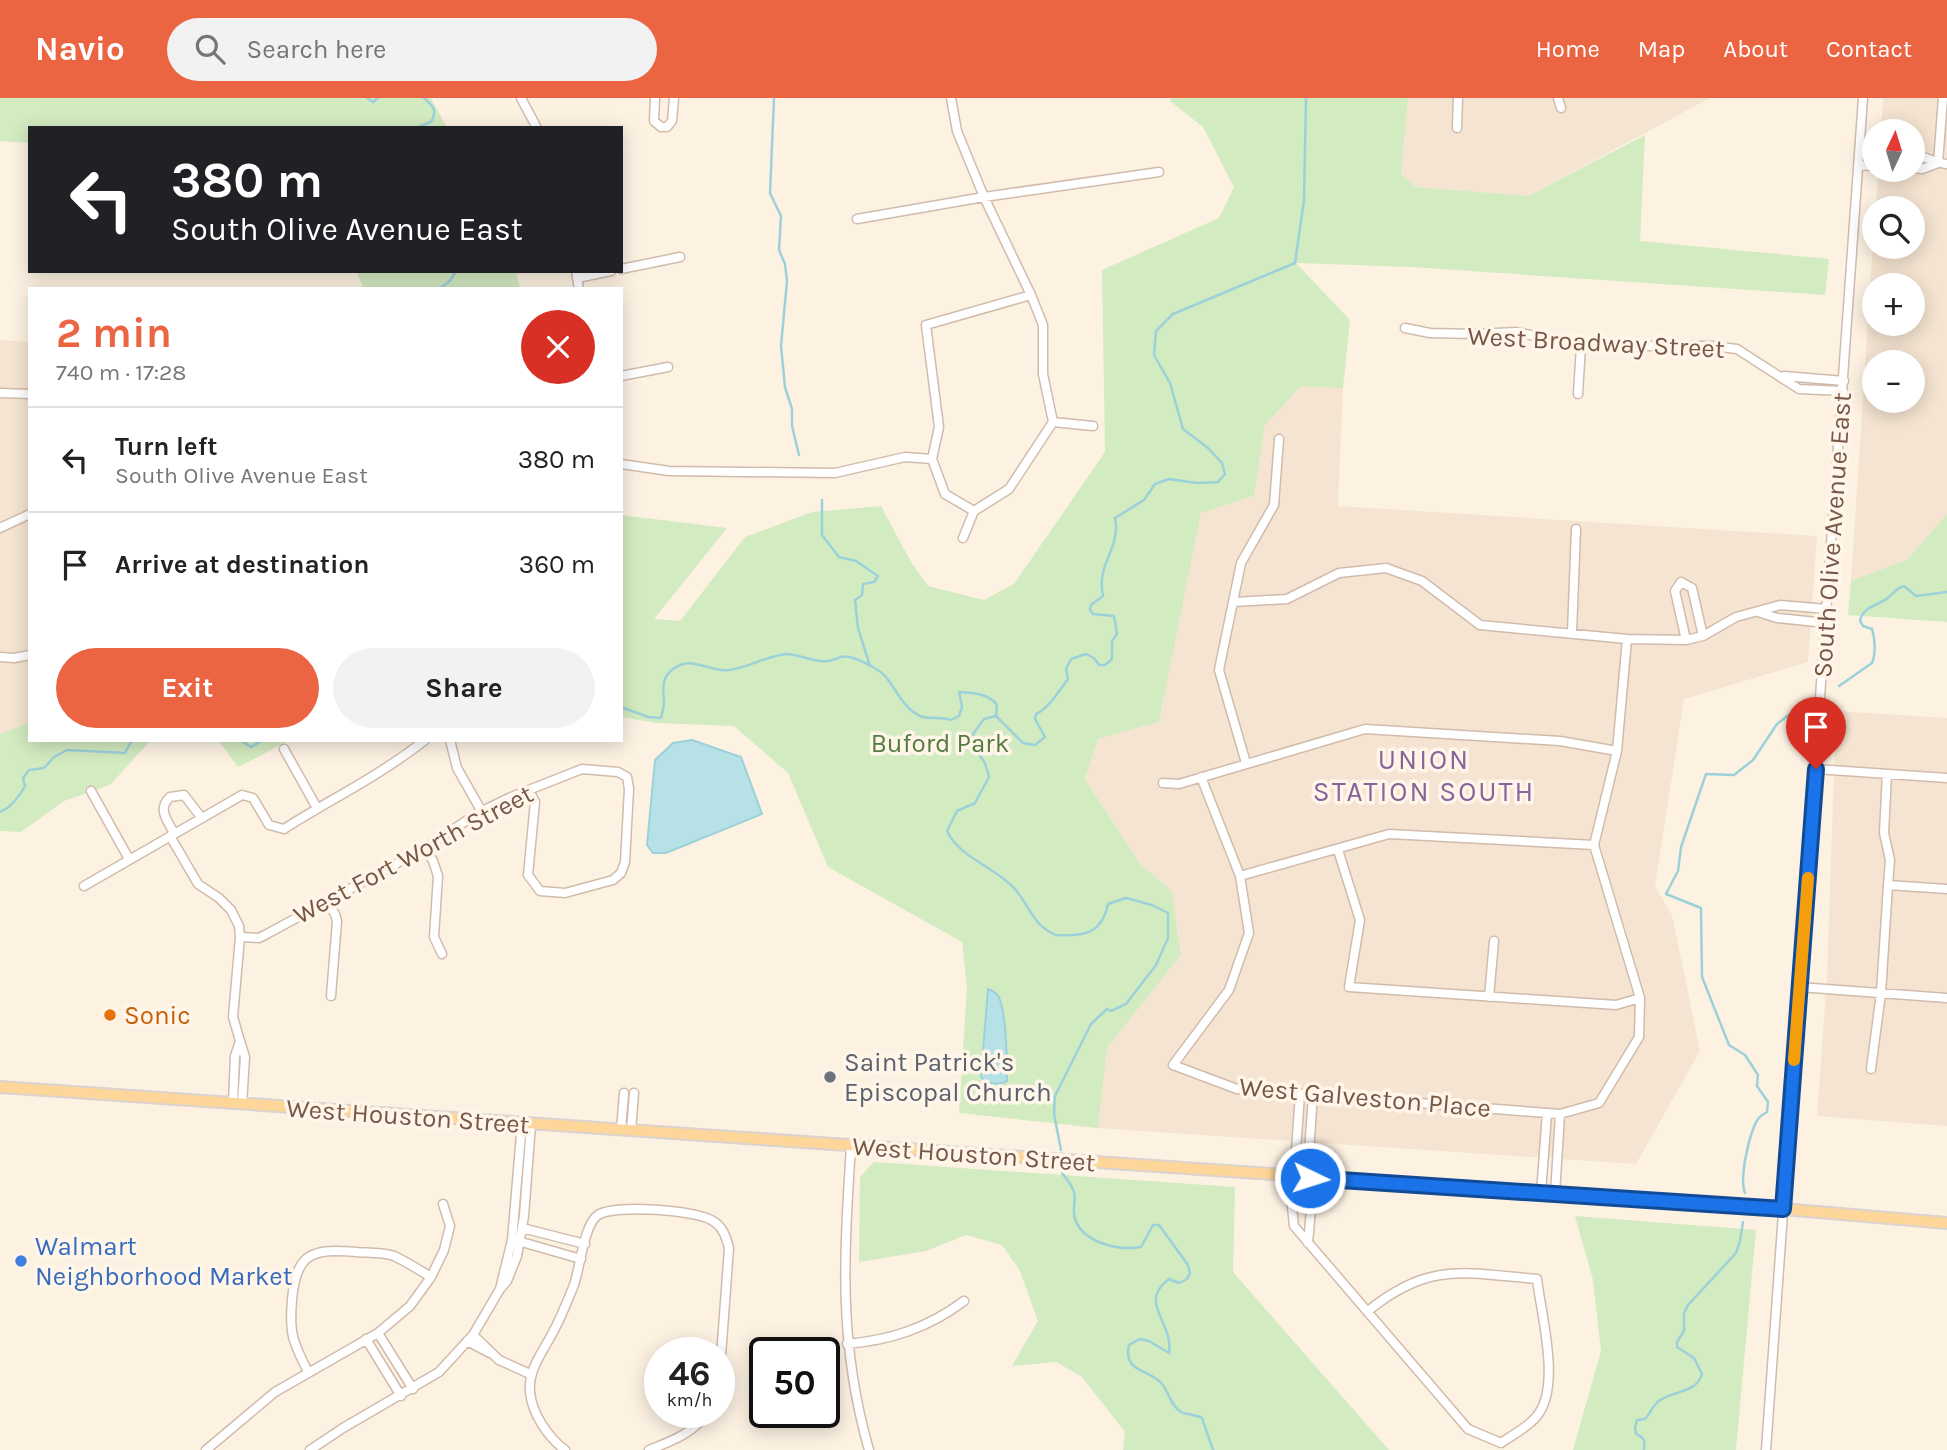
<!DOCTYPE html>
<html lang="en">
<head>
<meta charset="utf-8">
<style>
  :root { --surface:#fff; --page:#f2f2f2; --text:#222; --muted:#767676; --line:#e0e0e0; --accent:#eb6543 }
  body { margin:0; font-family:Karla,sans-serif; background:var(--page); color:var(--text); height:100vh; display:flex; flex-direction:column; font-size:26px; white-space:nowrap }
  * { box-sizing:border-box; margin:0 }
  p { font-size:23px; color:var(--muted) }
  .icon { flex:none; width:38px; height:38px; fill:none; stroke:currentColor; stroke-width:2; stroke-linecap:round; stroke-linejoin:round }
  .map { position:relative; flex:1; overflow:hidden }
  .side { position:absolute; left:28px; top:189px; width:595px; height:455px; display:flex; flex-direction:column; background:var(--surface); border-radius:0px; box-shadow:0 4px 18px #0003 }
  .side>* { flex:none }
  .guide { position:absolute; left:28px; top:28px; width:595px; height:147px; border-radius:0px; box-shadow:0 4px 18px #0003; background:#202124; color:#fff; overflow:hidden }
  .needle { width:46px; rotate:4deg }
  .fabs { position:absolute; left:1862px; top:21px; display:grid; gap:14px }
  .fabs a { display:grid; place-items:center; width:63px; height:63px; border-radius:50%; background:var(--surface); box-shadow:0 4px 18px #0003; font-size:35px }
  .speed { position:absolute; left:644px; top:1239px; display:flex; gap:14px; font-size:35px; font-weight:700; text-align:center }
  .speed>* { display:grid; place-content:center; width:91px; height:91px; border-radius:50%; background:var(--surface); box-shadow:0 4px 18px #0003; line-height:1 }
  .speed small { font-size:18px; font-weight:400 }
  .speed .limit { border:4px solid #111; border-radius:10px; background:#fff; color:#111 }
  .pin { position:absolute; display:grid; place-items:center; width:60px; height:60px; color:#fff; margin:-72px -30px; border-radius:50% 50% 50% 0; rotate:-45deg; box-shadow:0 0 7px #0007 }
  .pin .icon { rotate:45deg }
  .me { position:absolute; width:77px; margin:-38px; rotate:94deg; stroke-linejoin:round; filter:drop-shadow(0 0 5px #0008) }
  .turn { display:flex; align-items:center; gap:24px; height:147px; padding:0 28px; font-size:32px }
  .turn .icon { width:91px; height:91px; stroke-width:2.5 }
  .turn b { display:block; font-size:49px; line-height:60px }
  .round { display:grid; place-items:center; flex:none; width:74px; height:74px; border-radius:37px; background:var(--page) }
  .head { display:flex; align-items:center; justify-content:space-between; height:119px; padding:0 28px }
  h1 { font-size:42px; font-weight:700; line-height:52px; color:var(--accent) }
  .cta { display:flex; gap:14px; margin-top:auto; padding:14px 28px }
  .cta a { flex:1; height:80px; border-radius:42px; background:var(--accent); color:#fff; font-size:28px; font-weight:700; line-height:80px; text-align:center }
  .cta a+a { background:var(--page); color:var(--text) }
  ul { padding:0; list-style:none }
  li { display:flex; align-items:center; gap:21px; height:105px; padding:0 28px; border-top:2px solid var(--line) }
  li div { flex:1 }
  li b { display:block; font-size:26px }
  li em { font-style:normal }
  header { display:flex; align-items:center; gap:42px; box-sizing:border-box; height:98px; padding:0 35px; background:var(--accent); color:#fff }
  header strong { font-size:33px }
  nav { display:flex; gap:38px; margin-inline-start:auto; font-size:24px }
  .search { width:490px; height:63px; background:var(--page); display:flex; align-items:center; gap:18px; box-sizing:border-box; padding:0 24px; border-radius:38px; color:var(--muted); font-size:26px }
  .map>svg:first-child { display:block }
</style>
</head>
<body>
<header>
<strong>Navio</strong>
<div class="search"><svg class="icon" aria-label="search" viewBox="0 0 24 24"><circle cx="10" cy="10" r="6"/><path d="M15 15l6 6"/></svg>Search here</div>
<nav><a>Home</a><a>Map</a><a>About</a><a>Contact</a></nav>
</header>
<div class="map">
<svg width="1947" height="1352" viewBox="0 0 1947 1352">
  <rect width="100%" height="100%" fill="#fdf2e2"/>
  <path fill="#f5e4d1" fill-rule="evenodd" d="M1408 0H1710L1528 98 1416 89 1401 76Z
    M1883 0H1947V416L1908 461 1851 483 1874 131V149H1913V110H1876L1878 72H1913V33H1881ZM1874 187H1913V226H1874ZM1874 264H1913V303H1874Z
    M0 242 30 244V624L0 636Z
    M1300 289 1343 290 1338 408 1817 438 1808 564 1684 601 1655 788 1672 817 1700 953 1636 1066 1098 1030 1107 950 1181 857 1172 793 1141 767 1085 681 1098 641 1159 624 1201 415 1254 398 1265 326Z
    M1836 613 1947 620V1028L1817 1018 1827 879Z"/>
  <path fill="#d3ebc1" d="M0 0H431L447 30H30V45L0 43Z
    M1171 0H1408L1401 76 1416 89 1528 98 1645 37 1640 143 1829 161 1825 197 1411 169 1296 165 1350 222 1343 290 1300 289 1265 327 1254 398 1201 415 1159 624 1098 641 1085 681 1141 767 1172 793 1181 857 1107 950 1098 1030 959 1015 967 889 962 844 828 769 788 675 734 628 656 625 621 619V417L727 430 654 521 680 523 745 439 812 414 881 408 911 464 928 488 984 502 1014 486 1105 354 1102 172 1219 120 1234 89 1203 29 1170 3Z
    M356 173H516L520 191H364Z
    M1947 416V524L1848 517 1851 483 1908 461Z
    M30 624V642H151L110 687 64 703 21 734 0 733V636Z
    M218 642H290L238 669Z
    M874 1064 1235 1089 1233 1174 1389 1352H1123L1125 1334 1082 1279 1056 1264 1012 1268 1038 1223 1020 1173 1002 1147 966 1137 926 1153 859 1164 860 1079Z
    M1575 1118 1756 1132 1736 1352H1573L1601 1253 1593 1182Z"/>
  <path fill="#b6e1e7" stroke="#9cd1d9" stroke-width="2" d="M692 642 741 659 762 716 666 755H653L647 747 655 662 673 645Z
    M988 891C994 893 998 896 1000 902 1007 922 1007 962 1007 983L1000 986 984 984 981 978Z"/>
  <g fill="none" stroke-linecap="round" stroke-linejoin="round">
    <path stroke="#9cd1d9" stroke-width="2.5" d="M367 0 373 4 378 0
      M774 1 770 95 781 118 779 152 785 166 787 183 781 248 785 289 792 311V328L799 357
      M349 30H359
      M416 30 431 24C438 12 433 8 424 0
      M439 191 450 183 456 173
      M822 402V437L839 459 856 463 878 478 874 484 863 486 862 497 855 502 858 530 870 568
      M1839 588 1872 565C1876 556 1875 540 1872 531L1863 528 1860 523C1863 507 1880 508 1890 498 1896 493 1896 490 1904 488L1916 498 1947 494
      M621 609 648 619 661 620C662 615 664 609 664 604 663 591 661 580 673 571 692 556 709 575 729 572 748 570 766 558 786 556 799 556 814 565 828 563 839 561 842 556 853 560 861 562 880 572 885 578 897 592 902 609 920 618 929 622 940 618 951 622L959 618 962 609 959 594C973 595 988 595 997 607L996 618 984 621 973 636 978 655 985 665 989 679 975 705 957 713 947 733C959 759 994 769 1013 789 1029 805 1031 827 1056 837 1085 839 1102 835 1108 806L1126 800 1152 807 1168 815V840L1156 867 1126 906 1111 913 1107 911 1091 926 1055 998 1054 1016 1061 1052
      M996 618 1023 645 1035 647 1045 639 1035 621 1036 616C1049 610 1059 593 1068 581L1066 571 1071 561 1086 556 1094 560 1099 567H1105L1112 561V543L1117 536 1114 518 1093 516 1090 512 1091 507 1103 498C1096 464 1121 452 1115 420L1144 402 1155 386 1169 381 1197 385 1218 384 1225 376 1222 365 1208 350 1183 331 1170 285 1154 257 1156 233 1173 216 1295 165 1304 102 1306 0
      M240 642 251 649 263 642
      M0 714C12 709 19 699 25 688L23 680 29 672 44 670 54 659 67 652 125 655 132 642
      M1062 1075C1066 1080 1072 1087 1074 1094 1076 1102 1072 1113 1075 1121 1083 1145 1119 1153 1141 1149L1153 1127H1159L1188 1167 1190 1175 1187 1181 1179 1185 1169 1181C1137 1205 1174 1224 1169 1255L1149 1243 1140 1241 1129 1247C1123 1275 1148 1270 1162 1286 1169 1294 1170 1307 1181 1314 1187 1317 1195 1316 1202 1320L1213 1352
      M1745 1095C1739 1081 1749 1035 1758 1021 1760 1018 1764 1016 1767 1014L1768 1004 1757 988 1758 977 1745 957 1729 947 1702 879 1701 810 1666 796 1678 773 1681 749 1706 676 1734 677 1753 662 1777 626 1800 608
      M1644 1352C1645 1343 1645 1340 1636 1336L1635 1330 1637 1322 1645 1321C1650 1316 1653 1307 1659 1303 1673 1292 1696 1296 1702 1276L1694 1260 1677 1249V1244L1684 1233V1215L1688 1207 1736 1155 1740 1143 1743 1124"/>
    <defs>
      <path id="minor" d="M521 0 537 30
        M655 0 654 23 661 29H667L672 23 674 0
        M951 0 957 33 984 99 1031 197 1043 227V276L1053 324 1009 391 974 413 963 440
        M1558 0 1561 10
        M1457 30 1458 0
        M1859 54 1874 55
        M1913 57C1925 58 1935 65 1947 66
        M1938 65 1943 0
        M1858 67 1874 68
        M1913 70 1922 71 1938 65
        M857 121 984 99 1159 74
        M621 171 680 159
        M576 173 579 191
        M577 180 611 173
        M1405 230 1430 235 1473 236 1517 234 1581 248H1712L1737 251 1799 291 1843 293
        M621 278 668 269
        M1784 278 1844 283
        M0 295 30 296
        M1578 296 1581 248
        M1053 324 1093 328
        M621 366 669 373 835 375 905 359 932 361
        M974 413 945 396 932 361 939 329 926 227 1031 197
        M0 430 30 416
        M1234 504 1287 501 1339 475 1386 470 1422 483 1480 527 1627 541 1686 542 1703 538 1736 519 1780 507 1827 511
        M1758 514 1777 520 1826 525
        M1572 534 1576 431
        M1686 542 1675 493 1681 484 1692 490 1703 538
        M0 559 14 560 30 557
        M450 642 457 670 482 714
        M284 651 317 710
        M1246 665 1219 572 1241 465 1274 407 1279 341
        M1816 671 1947 680
        M1201 679 1240 778 1249 835 1229 892 1173 967 1237 991 1560 1016 1599 1005 1639 939 1640 900 1594 747 1617 653 1627 541
        M1163 685 1179 686 1365 631 1560 643 1617 653
        M91 693 129 761
        M174 735C167 722 157 711 170 699L184 697 201 719
        M170 738 198 786 219 800 231 812 239 828 240 839 233 919 240 943
        M425 750 433 763 438 778 434 839 442 856
        M1338 752 1360 822 1349 889 1616 907 1640 900
        M1240 778 1389 736 1594 747
        M1888 787 1947 791
        M84 788 242 697 253 700 269 727 284 731C331 701 381 677 425 642
        M327 804 335 816 337 823 331 898
        M240 839 259 840 265 837 425 750 478 715 511 699 582 671 618 674 627 679 629 691 625 764 621 775 613 782 565 795 540 793 528 777 535 704 529 692
        M1799 889 1947 900
        M1489 899 1494 843
        M1871 971 1881 895 1888 787 1890 762 1884 735 1887 676
        M1300 996 1292 1109 1294 1128 1468 1331 1501 1345C1512 1337 1527 1330 1536 1319 1562 1290 1541 1217 1537 1181 1465 1175 1429 1163 1368 1213
        M233 1006 235 958 240 943 245 959 242 1006
        M621 1032 624 995
        M631 1033 634 995
        M851 1048C844 1158 838 1244 869 1352
        M1541 1095 1547 1015
        M1555 1096 1560 1016
        M522 1130 585 1146
        M518 1143 581 1161
        M1308 1145 1312 1101 1309 1054 1313 997
        M500 1191 512 1142 522 1025
        M378 1235 413 1291
        M473 1237 499 1262 530 1276
        M366 1241 401 1298
        M467 1243 490 1255
        M847 1246C891 1242 928 1230 964 1203
        M308 1274C293 1244 289 1236 292 1202 296 1155 312 1150 356 1154 368 1155 382 1154 394 1158 407 1164 419 1172 431 1179
        M206 1352 275 1294 378 1235 410 1208 431 1179 444 1152 450 1128 443 1106
        M310 1352 343 1330 439 1274 473 1237 500 1191 507 1183 517 1158 524 1118 531 1026
        M565 1352C548 1339 532 1316 530 1294 528 1272 542 1255 552 1236 561 1220 567 1204 574 1187 580 1170 584 1126 598 1117 615 1106 697 1112 713 1123 723 1129 726 1139 729 1150L719 1285
        M649 1352C672 1343 694 1335 708 1314
        M1766 1352 1863 0"/>
      <path id="major" d="M0 989 1783 1111 1947 1125"/>
    </defs>
    <use href="#minor" stroke="#d1bbac" stroke-width="11"/>
    <use href="#major" stroke="#dbd3cf" stroke-width="14"/>
    <use href="#minor" stroke="#fff" stroke-width="8"/>
    <use href="#major" stroke="#fed699" stroke-width="10"/>
  </g>
  <g fill="none" stroke-linecap="round" stroke-linejoin="round">
    <defs>
      <path id="route" d="M1310 1080 1783 1111 1816 671"/>
    </defs>
    <use href="#route" stroke="#114b97" stroke-width="18"/>
    <use href="#route" stroke="#1a73e8" stroke-width="12"/>
    <path stroke="#f59e0b" stroke-width="12" d="M1794 962 1808 780"/>
  </g>
  <circle fill="#e8710a" stroke="#fff6e9" stroke-width="2.5" cx="110" cy="917" r="7"/>
  <circle fill="#6b7280" stroke="#fff6e9" stroke-width="2.5" cx="830" cy="979" r="7"/>
  <circle fill="#3f7fe0" stroke="#fff6e9" stroke-width="2.5" cx="21" cy="1163" r="7"/>
  <g text-anchor="middle" stroke-width="7" stroke-linejoin="round" paint-order="stroke">
    <g font-size="26" fill="#765748" stroke="#fff6e9">
      <text transform="translate(1596 244) rotate(3)" y="9">West Broadway Street</text>
      <text transform="translate(1832 437) rotate(-86)" y="9">South Olive Avenue East</text>
      <text transform="translate(413 756) rotate(-28)" y="9">West Fort Worth Street</text>
      <text transform="translate(1365 999) rotate(5)" y="9">West Galveston Place</text>
      <text transform="translate(408 1018) rotate(4)" y="9">West Houston Street</text>
      <text transform="translate(974 1056) rotate(4)" y="9">West Houston Street</text>
    </g>
    <g font-size="26" fill="#537c40" stroke="#fff6e9">
      <text x="940" y="654">Buford Park</text>
    </g>
    <g font-size="26" fill="#c56008" stroke="#fff6e9" text-anchor="start">
      <text x="124" y="926">Sonic</text>
    </g>
    <g font-size="26" fill="#5b616d" stroke="#fff6e9" text-anchor="start">
      <text x="844" y="973">Saint Patrick's<tspan x="844" dy="30">Episcopal Church</tspan></text>
    </g>
    <g font-size="26" fill="#366cbe" stroke="#fff6e9" text-anchor="start">
      <text x="35" y="1157">Walmart<tspan x="35" dy="30">Neighborhood Market</tspan></text>
    </g>
    <g font-size="28" letter-spacing="2" fill="#866399" stroke="#fff6e9">
      <text x="1424" y="671">UNION<tspan x="1424" dy="32">STATION SOUTH</tspan></text>
    </g>
  </g>
</svg>
<div class="fabs">
<a><svg class="needle" viewBox="-14 -14 28 28"><path d="M0-13l5 13h-10z" fill="#e53935"/><path d="M0 13l5-13h-10z" fill="#767676"/></svg></a>
<a><svg class="icon" aria-label="search" viewBox="0 0 24 24"><circle cx="10" cy="10" r="6"/><path d="M15 15l6 6"/></svg></a>
<a>+</a>
<a>−</a>
</div>
<div class="speed"><div>46<small>km/h</small></div><div class="limit">50</div></div>
<div class="pin" style="left:1816px;top:671px;background:#d93025"><svg class="icon" aria-label="arrive" viewBox="0 0 24 24"><path d="M6 21V4h12l-3 4 3 4H6"/></svg></div>
<svg class="me" style="left:1310px;top:1080px" viewBox="-20 -20 40 40"><circle r="17" fill="#1a73e8" stroke="#fff" stroke-width="3"/><path d="M0-11L8 9 0 5-8 9z" fill="#fff"/></svg>
<div class="guide">
<div class="turn"><svg class="icon" aria-label="left" viewBox="0 0 24 24"><path d="M17 20v-9H6M10 6l-5 5 5 5"/></svg><div><b>380 m</b>South Olive Avenue East</div></div>
</div>
<section class="side">
<div class="head"><div><h1>2 min</h1><p>740 m · 17:28</p></div><a class="round" style="background:#d93025;color:#fff"><svg class="icon" aria-label="close" viewBox="0 0 24 24"><path d="M6 6l12 12M18 6L6 18"/></svg></a></div>
<ul>
<li><svg class="icon" aria-label="left" viewBox="0 0 24 24"><path d="M17 20v-9H6M10 6l-5 5 5 5"/></svg><div><b>Turn left</b><p>South Olive Avenue East</p></div><em>380 m</em></li>
<li><svg class="icon" aria-label="arrive" viewBox="0 0 24 24"><path d="M6 21V4h12l-3 4 3 4H6"/></svg><div><b>Arrive at destination</b></div><em>360 m</em></li>
</ul>
<div class="cta"><a>Exit</a><a>Share</a></div>
</section>
</div>
</body>
</html>
